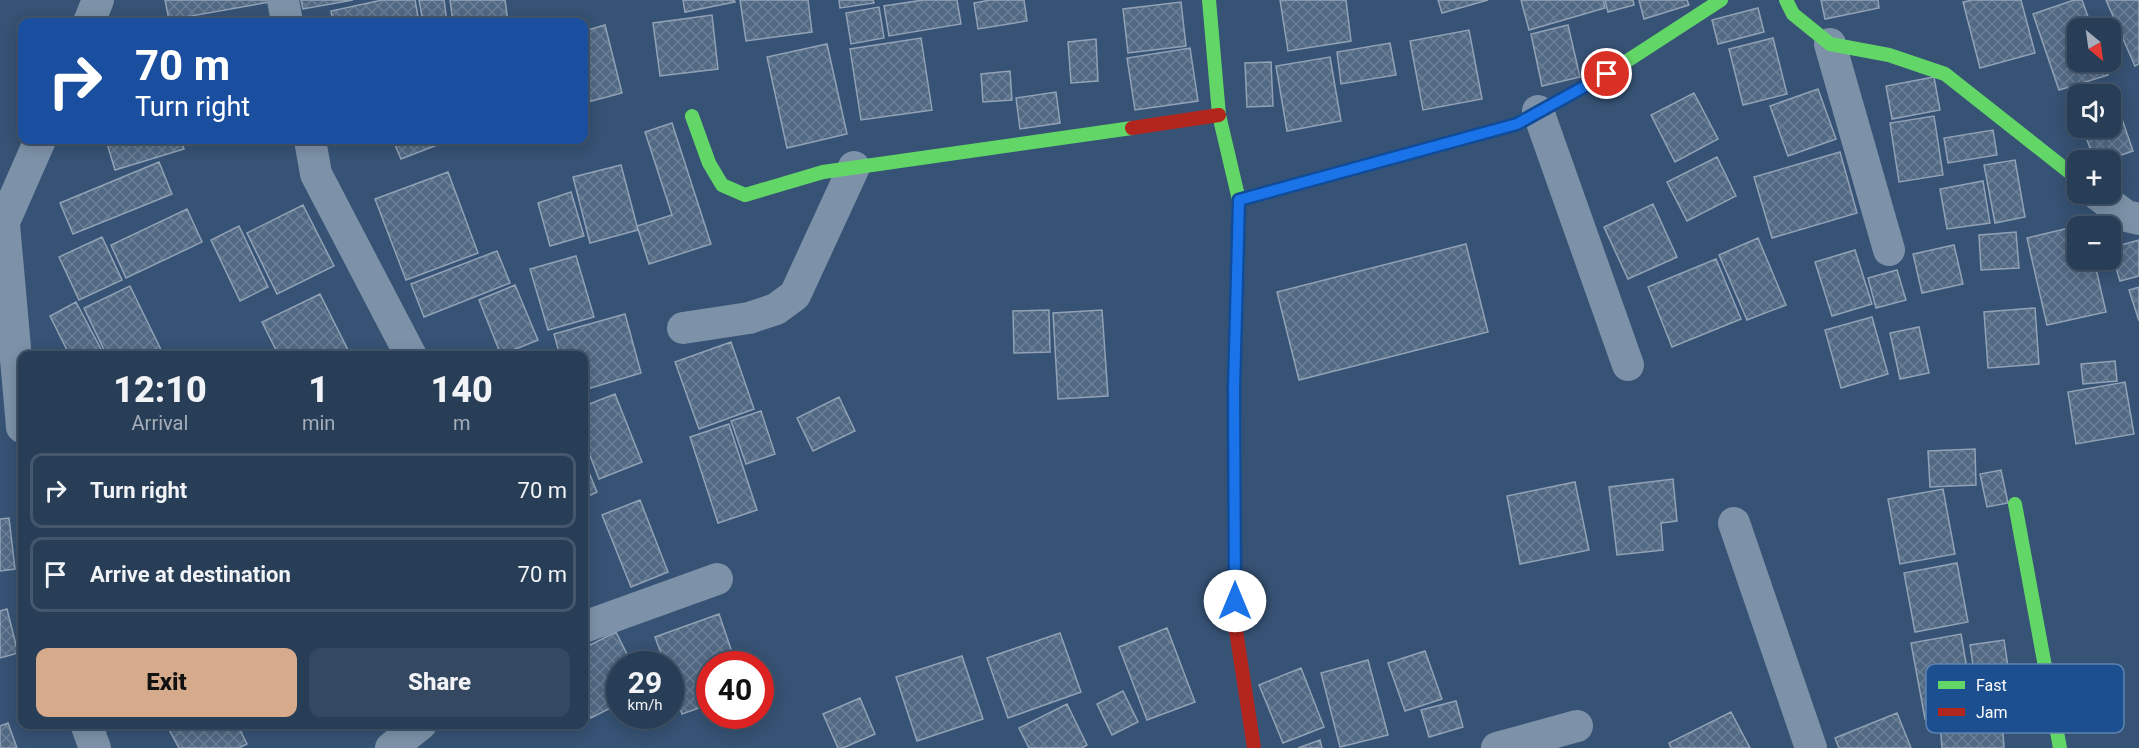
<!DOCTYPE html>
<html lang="en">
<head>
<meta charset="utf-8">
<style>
  :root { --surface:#283e57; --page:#344961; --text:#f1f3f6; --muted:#a5aeba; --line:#44576d; --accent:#d6ab8b }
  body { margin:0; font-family:Roboto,sans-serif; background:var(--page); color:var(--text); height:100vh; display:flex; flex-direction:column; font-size:22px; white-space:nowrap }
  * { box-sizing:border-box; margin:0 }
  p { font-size:20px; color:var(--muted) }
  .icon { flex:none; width:33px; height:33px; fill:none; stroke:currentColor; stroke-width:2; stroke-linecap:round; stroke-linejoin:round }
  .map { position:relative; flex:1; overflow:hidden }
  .side { position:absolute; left:18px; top:351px; width:570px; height:378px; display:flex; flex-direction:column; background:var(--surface); border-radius:12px; box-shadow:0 3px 15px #0003,0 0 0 2px var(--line) }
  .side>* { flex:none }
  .banner { position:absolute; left:18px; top:18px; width:570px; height:126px; border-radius:12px; box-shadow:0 3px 15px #0003,0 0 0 2px var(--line); background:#1a4fa0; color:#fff; overflow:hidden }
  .needle { width:39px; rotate:151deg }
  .fabs { position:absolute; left:2067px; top:18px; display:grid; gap:12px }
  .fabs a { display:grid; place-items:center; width:54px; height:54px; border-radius:12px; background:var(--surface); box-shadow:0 3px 15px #0003,0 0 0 2px var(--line); font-size:30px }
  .speed { position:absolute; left:606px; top:651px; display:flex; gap:12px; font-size:30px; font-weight:700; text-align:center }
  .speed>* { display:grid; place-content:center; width:78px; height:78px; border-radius:50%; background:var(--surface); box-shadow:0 3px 15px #0003,0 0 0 2px var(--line); line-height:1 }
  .speed small { font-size:15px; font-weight:400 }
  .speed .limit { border:9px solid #d22; background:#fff; color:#111 }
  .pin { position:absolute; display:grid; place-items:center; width:51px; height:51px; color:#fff; margin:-26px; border:3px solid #fff; border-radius:50%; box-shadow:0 2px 6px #0007 }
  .me { position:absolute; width:66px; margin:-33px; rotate:0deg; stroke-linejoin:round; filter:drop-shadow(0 0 4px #0008) }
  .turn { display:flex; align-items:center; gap:21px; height:126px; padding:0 18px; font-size:27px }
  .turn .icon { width:78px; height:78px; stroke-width:2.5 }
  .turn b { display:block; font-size:42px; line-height:51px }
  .eta { display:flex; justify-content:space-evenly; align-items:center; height:102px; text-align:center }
  .eta b { font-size:36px; font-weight:800; line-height:42px }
  .button { display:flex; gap:12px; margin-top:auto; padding:12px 18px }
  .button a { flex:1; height:69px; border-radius:12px; background:var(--accent); color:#111; font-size:24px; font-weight:800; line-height:69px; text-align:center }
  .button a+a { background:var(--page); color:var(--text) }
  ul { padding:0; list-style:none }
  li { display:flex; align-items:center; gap:18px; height:75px; margin:0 12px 9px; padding:0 6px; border:3px solid var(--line); border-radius:12px }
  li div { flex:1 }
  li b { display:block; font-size:22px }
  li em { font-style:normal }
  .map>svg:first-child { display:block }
</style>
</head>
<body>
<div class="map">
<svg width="2139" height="748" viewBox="0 0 2139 748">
  <defs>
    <pattern id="building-cross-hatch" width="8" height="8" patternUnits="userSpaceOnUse" patternTransform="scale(1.5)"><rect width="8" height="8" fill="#526984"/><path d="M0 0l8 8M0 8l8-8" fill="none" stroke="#6c8096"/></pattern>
  </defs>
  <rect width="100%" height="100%" fill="#365274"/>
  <path fill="url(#building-cross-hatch)" stroke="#92a2b6" stroke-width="1.5" d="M165 0H269L270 2 169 20Z
    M301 0H353L303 9Z
    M382 0H415L419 22H333L331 11Z
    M419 0H444L447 22H423Z
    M450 0H505L508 22H453Z
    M683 0H734L735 2 685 12Z
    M740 0H808L812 32 746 41Z
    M839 0H873L874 3 840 8Z
    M923 0H957L961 24 889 36 884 6Z
    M990 0H1024L1027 21 978 29 974 3Z
    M1280 0H1346L1351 41 1288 51Z
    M1438 0H1488L1442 13Z
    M1521 0H1603L1605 8 1529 30Z
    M1605 0H1633L1634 5 1608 12Z
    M1639 0H1687L1689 5 1644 19Z
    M1821 0H1878L1879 8 1825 19Z
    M1972 0H2021L2035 53 1980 68 1963 2Z
    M2074 0H2082L2092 28H2078V62H2103L2108 75 2059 90 2033 14Z
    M2106 0H2139V64L2135 66Z
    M1181 2 1186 46 1128 53 1123 9Z
    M879 7 884 38 851 44 846 13Z
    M1758 8 1764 32 1718 44 1712 20Z
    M712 15 718 69 660 76 653 23Z
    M605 25 622 93 584 103V31Z
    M1568 25 1580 77 1542 86 1531 34Z
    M1469 30 1482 99 1423 110 1410 41Z
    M921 38 932 110 861 120 850 49Z
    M1773 38 1787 94 1743 105 1729 49Z
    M1096 39 1098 81 1071 83 1068 42Z
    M1390 43 1396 75 1341 84 1337 52Z
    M827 44 847 134 787 148 767 57Z
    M1190 48 1198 101 1135 110 1127 58Z
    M1330 57 1341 121 1287 131 1276 66Z
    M1271 62 1273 106 1247 107 1245 63Z
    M1010 71 1012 100 983 102 981 74Z
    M1934 77 1940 110 1892 119 1886 86Z
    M2111 87 2133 151 2107 160H2094L2083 128H2110V94H2088Z
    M1818 89 1836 139 1788 156 1770 106Z
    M1056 92 1060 123 1020 129 1016 98Z
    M1694 93 1718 139 1675 162 1651 115Z
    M1934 116 1943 175 1899 182 1890 123Z
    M672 123 711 244 649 264 637 226 672 215 645 132Z
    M1993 130 1997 155 1948 163 1944 138Z
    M106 140H181L184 149 115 170Z
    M393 140H450L401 159Z
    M1840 152 1857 213 1772 238 1754 177Z
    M1717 157 1736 196 1687 221 1667 182Z
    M2015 160 2025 217 1995 223 1984 165Z
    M159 162 172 194 73 234 60 203Z
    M621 165 638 230 590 243 573 177Z
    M448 172 478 253 406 280 375 199Z
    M1983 181 1990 223 1947 229 1940 189Z
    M571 192 584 236 550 246 538 203Z
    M1653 204 1677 257 1628 279 1604 227Z
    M303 205 334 266 277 294 247 233Z
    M187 209 202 242 126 278 111 245Z
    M2086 224V226H2078V260H2094L2106 312 2047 325 2027 238Z
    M239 226 268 287 240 301 211 240Z
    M2016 232 2019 268 1981 270 1979 235Z
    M102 237 122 280 79 300 59 257Z
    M1758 238 1786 305 1747 320 1719 255Z
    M2139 240V276L2120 281 2110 248Z
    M1466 244 1488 332 1299 380 1277 292Z
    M1954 245 1963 284 1922 293 1913 254Z
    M1855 250 1872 304 1832 316 1815 262Z
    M497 251 510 283 424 317 411 284Z
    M576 256 594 317 548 330 530 269Z
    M1716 259 1741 319 1672 347 1648 287Z
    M1897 270 1906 300 1876 308 1868 278Z
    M515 285 538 340 501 355 479 300Z
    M130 286 164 356H107L84 308Z
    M2139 287V321L2129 290Z
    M320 294 350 354 346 356H279L262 322Z
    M76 302 102 351 94 356H70L50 316Z
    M2035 308 2039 364 1988 368 1984 312Z
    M1049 310 1050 352 1014 353 1013 311Z
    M1102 310 1108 396 1058 399 1053 313Z
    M625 314 641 373 584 390V356H560L554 334Z
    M1872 317 1888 374 1841 388 1825 330Z
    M1919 327 1929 373 1900 379 1890 333Z
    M731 342 754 409 699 429 675 362Z
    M2115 361 2117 381 2083 384 2081 364Z
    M2125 382 2134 434 2076 444 2068 392Z
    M615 394 642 462 599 479 584 440V406Z
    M839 397 855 431 813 451 797 418Z
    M761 411 775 454 746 464 731 421Z
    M729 424 757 510 718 523 690 437Z
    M1975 449 1976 485 1930 487 1928 451Z
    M584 460 597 492 584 498Z
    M2001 470 2008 503 1987 507 1980 474Z
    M1673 479 1677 521 1661 523 1663 550 1617 555 1609 487Z
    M1575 482 1589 550 1520 564 1507 496Z
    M1943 489 1955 554 1900 564 1888 499Z
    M640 500 668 572 631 587 602 515Z
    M9 518 15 569 0 571V519Z
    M1957 563 1968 622 1915 632 1904 573Z
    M7 609 18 653 0 658V611Z
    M719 614 736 664H710V704L682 714 670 680V664H665L655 637Z
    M1167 628 1195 702 1147 720 1119 647Z
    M616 632 632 664H620V703L591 718 584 703V648Z
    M1060 633 1081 692 1008 718 987 658Z
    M1961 634 1974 710 1925 719 1911 643Z
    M2004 640 2014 707 1980 712 1970 645Z
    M1425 651 1442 699 1405 711 1388 663Z
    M962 656 983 719 917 741 896 677Z
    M1368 660 1388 735 1340 747 1321 673Z
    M1301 668 1324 727 1283 743 1259 685Z
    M1123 691 1138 722 1112 735 1097 704Z
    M860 698 875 734 843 748H838L823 714Z
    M1456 701 1463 727 1429 737 1421 710Z
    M1067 704 1087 745 1082 748H1029L1019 728Z
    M1731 712 1750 748H1671L1669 743Z
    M1897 713 1911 748H1839L1835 738Z
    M2002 718 2004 748H1942L1940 723Z
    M8 723 17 748H0V726Z
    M166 724H237L247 744 239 748H179Z
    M1320 740 1322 748H1298Z"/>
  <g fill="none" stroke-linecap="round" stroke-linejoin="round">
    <path stroke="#7d92a8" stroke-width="32" d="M283 0 287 22
      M89 22 98 0
      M1830 44 1889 250
      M1538 111 1628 365
      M310 140 316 174 411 356
      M2097 194 2126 216 2139 219
      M4 224 22 427
      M0 231 40 140
      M683 328 749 318 776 309 795 295 854 167
      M1734 523 1811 748
      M584 627 717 579
      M86 724 95 748
      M391 748 421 724
      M1497 748 1577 726"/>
    <path stroke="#63d668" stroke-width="14" d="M1209 0 1219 115 1239 200 1234 389 1235 569
      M1786 0 1793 14 1830 44 1889 55 1945 74 2078 179
      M692 116 709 163 722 185 745 195 823 172 1132 128
      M1239 200 1517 124 1607 74 1721 0
      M2015 504 2060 748"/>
    <path stroke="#b3261e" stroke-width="14" d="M1132 128 1219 115
      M1235 569V624L1254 748"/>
  </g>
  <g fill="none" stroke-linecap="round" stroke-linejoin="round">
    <defs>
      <path id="route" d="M1235 601 1234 389 1239 200 1517 124 1607 74"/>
    </defs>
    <use href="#route" stroke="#114b97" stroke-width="15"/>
    <use href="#route" stroke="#1a73e8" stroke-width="10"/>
  </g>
  <rect x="1926" y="664" width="198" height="69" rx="9" fill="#1b4f8f" stroke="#5f84b1" stroke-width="1.5"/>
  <rect x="1938" y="681" width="27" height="8" fill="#63d668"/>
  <rect x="1938" y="708" width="27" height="8" fill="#b3261e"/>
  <g font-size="16" fill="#fff">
    <text x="1976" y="691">Fast</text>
    <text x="1976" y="718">Jam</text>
  </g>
</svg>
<div class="fabs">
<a><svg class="needle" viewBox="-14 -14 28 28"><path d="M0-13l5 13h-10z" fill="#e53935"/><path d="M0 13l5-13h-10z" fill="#a5aeba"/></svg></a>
<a><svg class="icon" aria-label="sound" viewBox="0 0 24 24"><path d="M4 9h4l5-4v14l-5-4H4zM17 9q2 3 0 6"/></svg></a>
<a>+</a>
<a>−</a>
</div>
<div class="speed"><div>29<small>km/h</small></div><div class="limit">40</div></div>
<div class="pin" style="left:1607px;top:74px;background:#d93025"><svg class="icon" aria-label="arrive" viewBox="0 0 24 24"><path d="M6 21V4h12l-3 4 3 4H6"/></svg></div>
<svg class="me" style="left:1235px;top:601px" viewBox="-20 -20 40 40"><circle r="19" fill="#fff"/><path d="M0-13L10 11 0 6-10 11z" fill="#1a73e8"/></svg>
<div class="banner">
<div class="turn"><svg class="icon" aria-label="right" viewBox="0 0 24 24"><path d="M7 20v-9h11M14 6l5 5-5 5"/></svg><div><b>70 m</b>Turn right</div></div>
</div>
<section class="side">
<div class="eta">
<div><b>12:10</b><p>Arrival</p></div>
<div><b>1</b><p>min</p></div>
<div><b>140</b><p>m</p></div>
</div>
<ul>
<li><svg class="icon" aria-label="right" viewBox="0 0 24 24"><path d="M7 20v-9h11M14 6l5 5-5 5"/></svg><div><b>Turn right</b></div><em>70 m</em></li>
<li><svg class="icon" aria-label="arrive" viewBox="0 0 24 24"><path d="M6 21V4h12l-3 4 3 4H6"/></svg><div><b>Arrive at destination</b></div><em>70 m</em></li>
</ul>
<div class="button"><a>Exit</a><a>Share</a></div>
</section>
</div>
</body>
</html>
